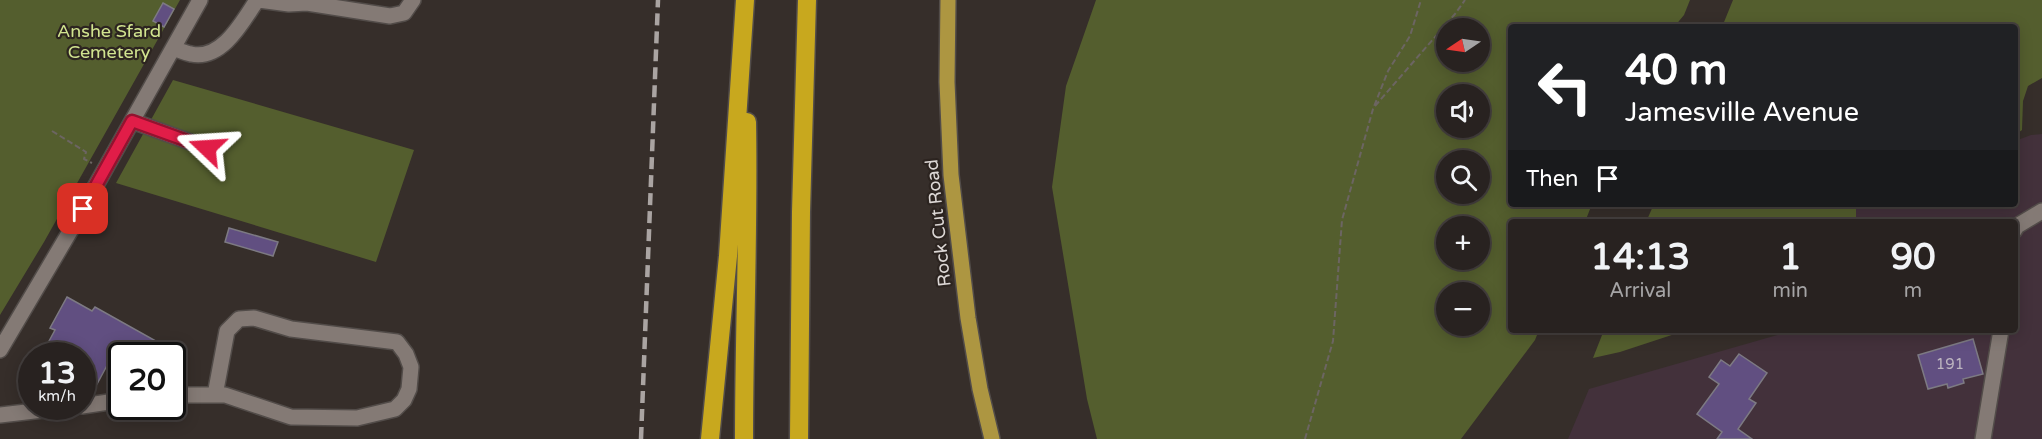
<!DOCTYPE html>
<html lang="en">
<head>
<meta charset="utf-8">
<style>
  :root { --surface:#282220; --page:#302a29; --text:#f1f3f6; --muted:#a5a4a5; --line:#443f3e }
  body { margin:0; font-family:"Varela Round",sans-serif; background:var(--page); color:var(--text); height:100vh; display:flex; flex-direction:column; font-size:22px; white-space:nowrap }
  * { box-sizing:border-box; margin:0 }
  p { font-size:20px; color:var(--muted) }
  .icon { flex:none; width:33px; height:33px; fill:none; stroke:currentColor; stroke-width:2; stroke-linecap:round; stroke-linejoin:round }
  .map { position:relative; flex:1; overflow:hidden }
  .details { position:absolute; left:1508px; top:219px; width:510px; height:114px; display:flex; flex-direction:column; background:var(--surface); border-radius:6px; box-shadow:0 3px 15px #0003,0 0 0 2px var(--line) }
  .details>* { flex:none }
  .hud { position:absolute; left:1508px; top:24px; width:510px; height:183px; border-radius:6px; box-shadow:0 3px 15px #0003,0 0 0 2px var(--line); background:#202124; color:#fff; overflow:hidden }
  .needle { width:39px; rotate:257deg }
  .controls { position:absolute; left:1436px; top:18px; display:grid; gap:12px }
  .controls a { display:grid; place-items:center; width:54px; height:54px; border-radius:50%; background:var(--surface); box-shadow:0 3px 15px #0003,0 0 0 2px var(--line); font-size:30px }
  .speed { position:absolute; left:18px; top:342px; display:flex; gap:12px; font-size:30px; font-weight:700; text-align:center }
  .speed>* { display:grid; place-content:center; width:78px; height:78px; border-radius:50%; background:var(--surface); box-shadow:0 3px 15px #0003,0 0 0 2px var(--line); line-height:1 }
  .speed small { font-size:15px; font-weight:400 }
  .speed .limit { border:3px solid #111; border-radius:9px; background:#fff; color:#111 }
  .pin { position:absolute; display:grid; place-items:center; width:51px; height:51px; color:#fff; margin:-26px; border-radius:12px; box-shadow:0 3px 9px #0006 }
  .me { position:absolute; width:66px; margin:-33px; rotate:290deg; stroke-linejoin:round; filter:drop-shadow(0 0 4px #0008) }
  .turn { display:flex; align-items:center; gap:21px; height:126px; padding:0 18px; font-size:27px }
  .turn .icon { width:78px; height:78px; stroke-width:2.5 }
  .turn b { display:block; font-size:42px; line-height:51px }
  .then { display:flex; align-items:center; height:57px; padding:0 18px; background:#0003; gap:12px; font-size:22px }
  .eta { display:flex; justify-content:space-evenly; align-items:center; height:102px; text-align:center }
  .eta b { font-size:36px; font-weight:800; line-height:42px }
  .map>svg:first-child { display:block }
</style>
</head>
<body>
<div class="map">
<svg width="2042" height="439" viewBox="0 0 2042 439">
  <rect width="100%" height="100%" fill="#362e2a"/>
  <path fill="#43313b" d="M2042 134V439H1568L1589 389 1795 330H2014V222H1856V204H2014L2015 141 2031 135Z"/>
  <path fill="#545e2e" fill-rule="evenodd" d="M0 0H180L44 242 0 315Z
    M1096 0H1690L1684 15 1674 27H1510V204H1592L1585 222H1510V330H1539L1535 340 1461 439H1097L1087 399 1052 187 1066 86ZM1479 28V62H1446V28ZM1479 94V128H1446V94ZM1446 160H1479V194H1446ZM1479 226V260H1446V226ZM1479 292V326H1446V292Z
    M1733 0H2042V78L2028 86 2023 101 2022 130 2015 135 2014 27H1722Z
    M173 80 414 150 376 262 116 183Z
    M1654 204H1856V222H1646Z
    M1604 330H1687L1620 352 1593 358Z"/>
  <path fill="#614f81" stroke="#7d7a83" stroke-width="1.5" d="M163 3 174 9 164 27 153 21Z
    M229 228 278 242 273 256 225 242Z
    M67 297 92 311 95 307 163 345 157 356H127L116 349 97 384 82 376V356H41L55 330 50 328Z
    M1973 339 1983 374 1963 379 1964 383 1948 388 1947 384 1928 389 1918 355Z
    M1739 354 1767 373 1749 399 1756 403 1738 429 1752 439H1717L1722 432 1697 414 1719 384 1709 377 1721 360 1730 366Z"/>
  <g fill="none" stroke-linecap="round" stroke-linejoin="round">
    <defs>
      <path id="minor" d="M259 0 289 4 307 3 390 16 404 13 413 0
        M173 48C179 50 185 53 191 54 222 61 243 21 257 0
        M132 121 207 148
        M2014 231 2017 226 2042 211
        M0 350 72 228 200 0
        M172 395H225L291 417 357 418 395 409 404 400 409 389 411 367 406 354 397 342 291 329 254 318 239 319 227 331 215 395
        M82 406 122 400
        M0 415 77 406
        M1983 439 2001 330"/>
      <path id="major" d="M948 0 947 82 951 175 968 318 980 389 992 439"/>
      <path id="highway" d="M710 439 728 256 745 0
        M744 439C744 333 749 228 747 122
        M799 439 801 212 807 0"/>
    </defs>
    <use href="#minor" stroke="#524c49" stroke-width="18"/>
    <use href="#major" stroke="#524c49" stroke-width="18"/>
    <use href="#highway" stroke="#524c49" stroke-width="21"/>
    <path stroke="#6c6562" stroke-width="2" stroke-dasharray="6 3" stroke-linecap="butt" d="M1375 106 1455 14 1465 0
      M52 131 86 152 84 159 92 163
      M1305 439 1333 341 1342 220 1373 109 1388 71 1410 36 1421 0"/>
    <use href="#minor" stroke="#847a75" stroke-width="15"/>
    <use href="#major" stroke="#ad9641" stroke-width="15"/>
    <use href="#highway" stroke="#c8a81e" stroke-width="18"/>
    <path stroke="#aaa4a2" stroke-width="4.5" stroke-dasharray="12 6" stroke-linecap="butt" d="M641 439 658 0"/>
  </g>
  <g fill="none" stroke-linecap="round" stroke-linejoin="round">
    <defs>
      <path id="route" d="M83 209 132 121 207 148"/>
    </defs>
    <use href="#route" stroke="#92132f" stroke-width="15"/>
    <use href="#route" stroke="#e11d48" stroke-width="10"/>
  </g>
  <g text-anchor="middle" stroke-width="4.5" stroke-linejoin="round" paint-order="stroke">
    <g font-size="15" fill="#bdb5c0">
      <text x="1950" y="369">191</text>
    </g>
    <g font-size="18" fill="#d1e48f" stroke="#2c2420">
      <text x="109" y="37">Anshe Sfard<tspan x="109" dy="21">Cemetery</tspan></text>
    </g>
    <g font-size="18" fill="#dcd7d5" stroke="#2c2420">
      <text transform="translate(938 223) rotate(-96)" y="6">Rock Cut Road</text>
    </g>
  </g>
</svg>
<div class="controls">
<a><svg class="needle" viewBox="-14 -14 28 28"><path d="M0-13l5 13h-10z" fill="#e53935"/><path d="M0 13l5-13h-10z" fill="#a5a4a5"/></svg></a>
<a><svg class="icon" aria-label="sound" viewBox="0 0 24 24"><path d="M4 9h4l5-4v14l-5-4H4zM17 9q2 3 0 6"/></svg></a>
<a><svg class="icon" aria-label="search" viewBox="0 0 24 24"><circle cx="10" cy="10" r="6"/><path d="M15 15l6 6"/></svg></a>
<a>+</a>
<a>−</a>
</div>
<div class="speed"><div>13<small>km/h</small></div><div class="limit">20</div></div>
<div class="pin" style="left:83px;top:209px;background:#d93025"><svg class="icon" aria-label="arrive" viewBox="0 0 24 24"><path d="M6 21V4h12l-3 4 3 4H6"/></svg></div>
<svg class="me" style="left:207px;top:148px" viewBox="-20 -20 40 40"><path d="M0-17L14 15 0 8-14 15z" fill="#e11d48" stroke="#fff" stroke-width="4"/></svg>
<div class="hud">
<div class="turn"><svg class="icon" aria-label="left" viewBox="0 0 24 24"><path d="M17 20v-9H6M10 6l-5 5 5 5"/></svg><div><b>40 m</b>Jamesville Avenue</div></div>
<div class="then">Then<svg class="icon" aria-label="arrive" viewBox="0 0 24 24"><path d="M6 21V4h12l-3 4 3 4H6"/></svg></div>
</div>
<section class="details">
<div class="eta">
<div><b>14:13</b><p>Arrival</p></div>
<div><b>1</b><p>min</p></div>
<div><b>90</b><p>m</p></div>
</div>
</section>
</div>
</body>
</html>
